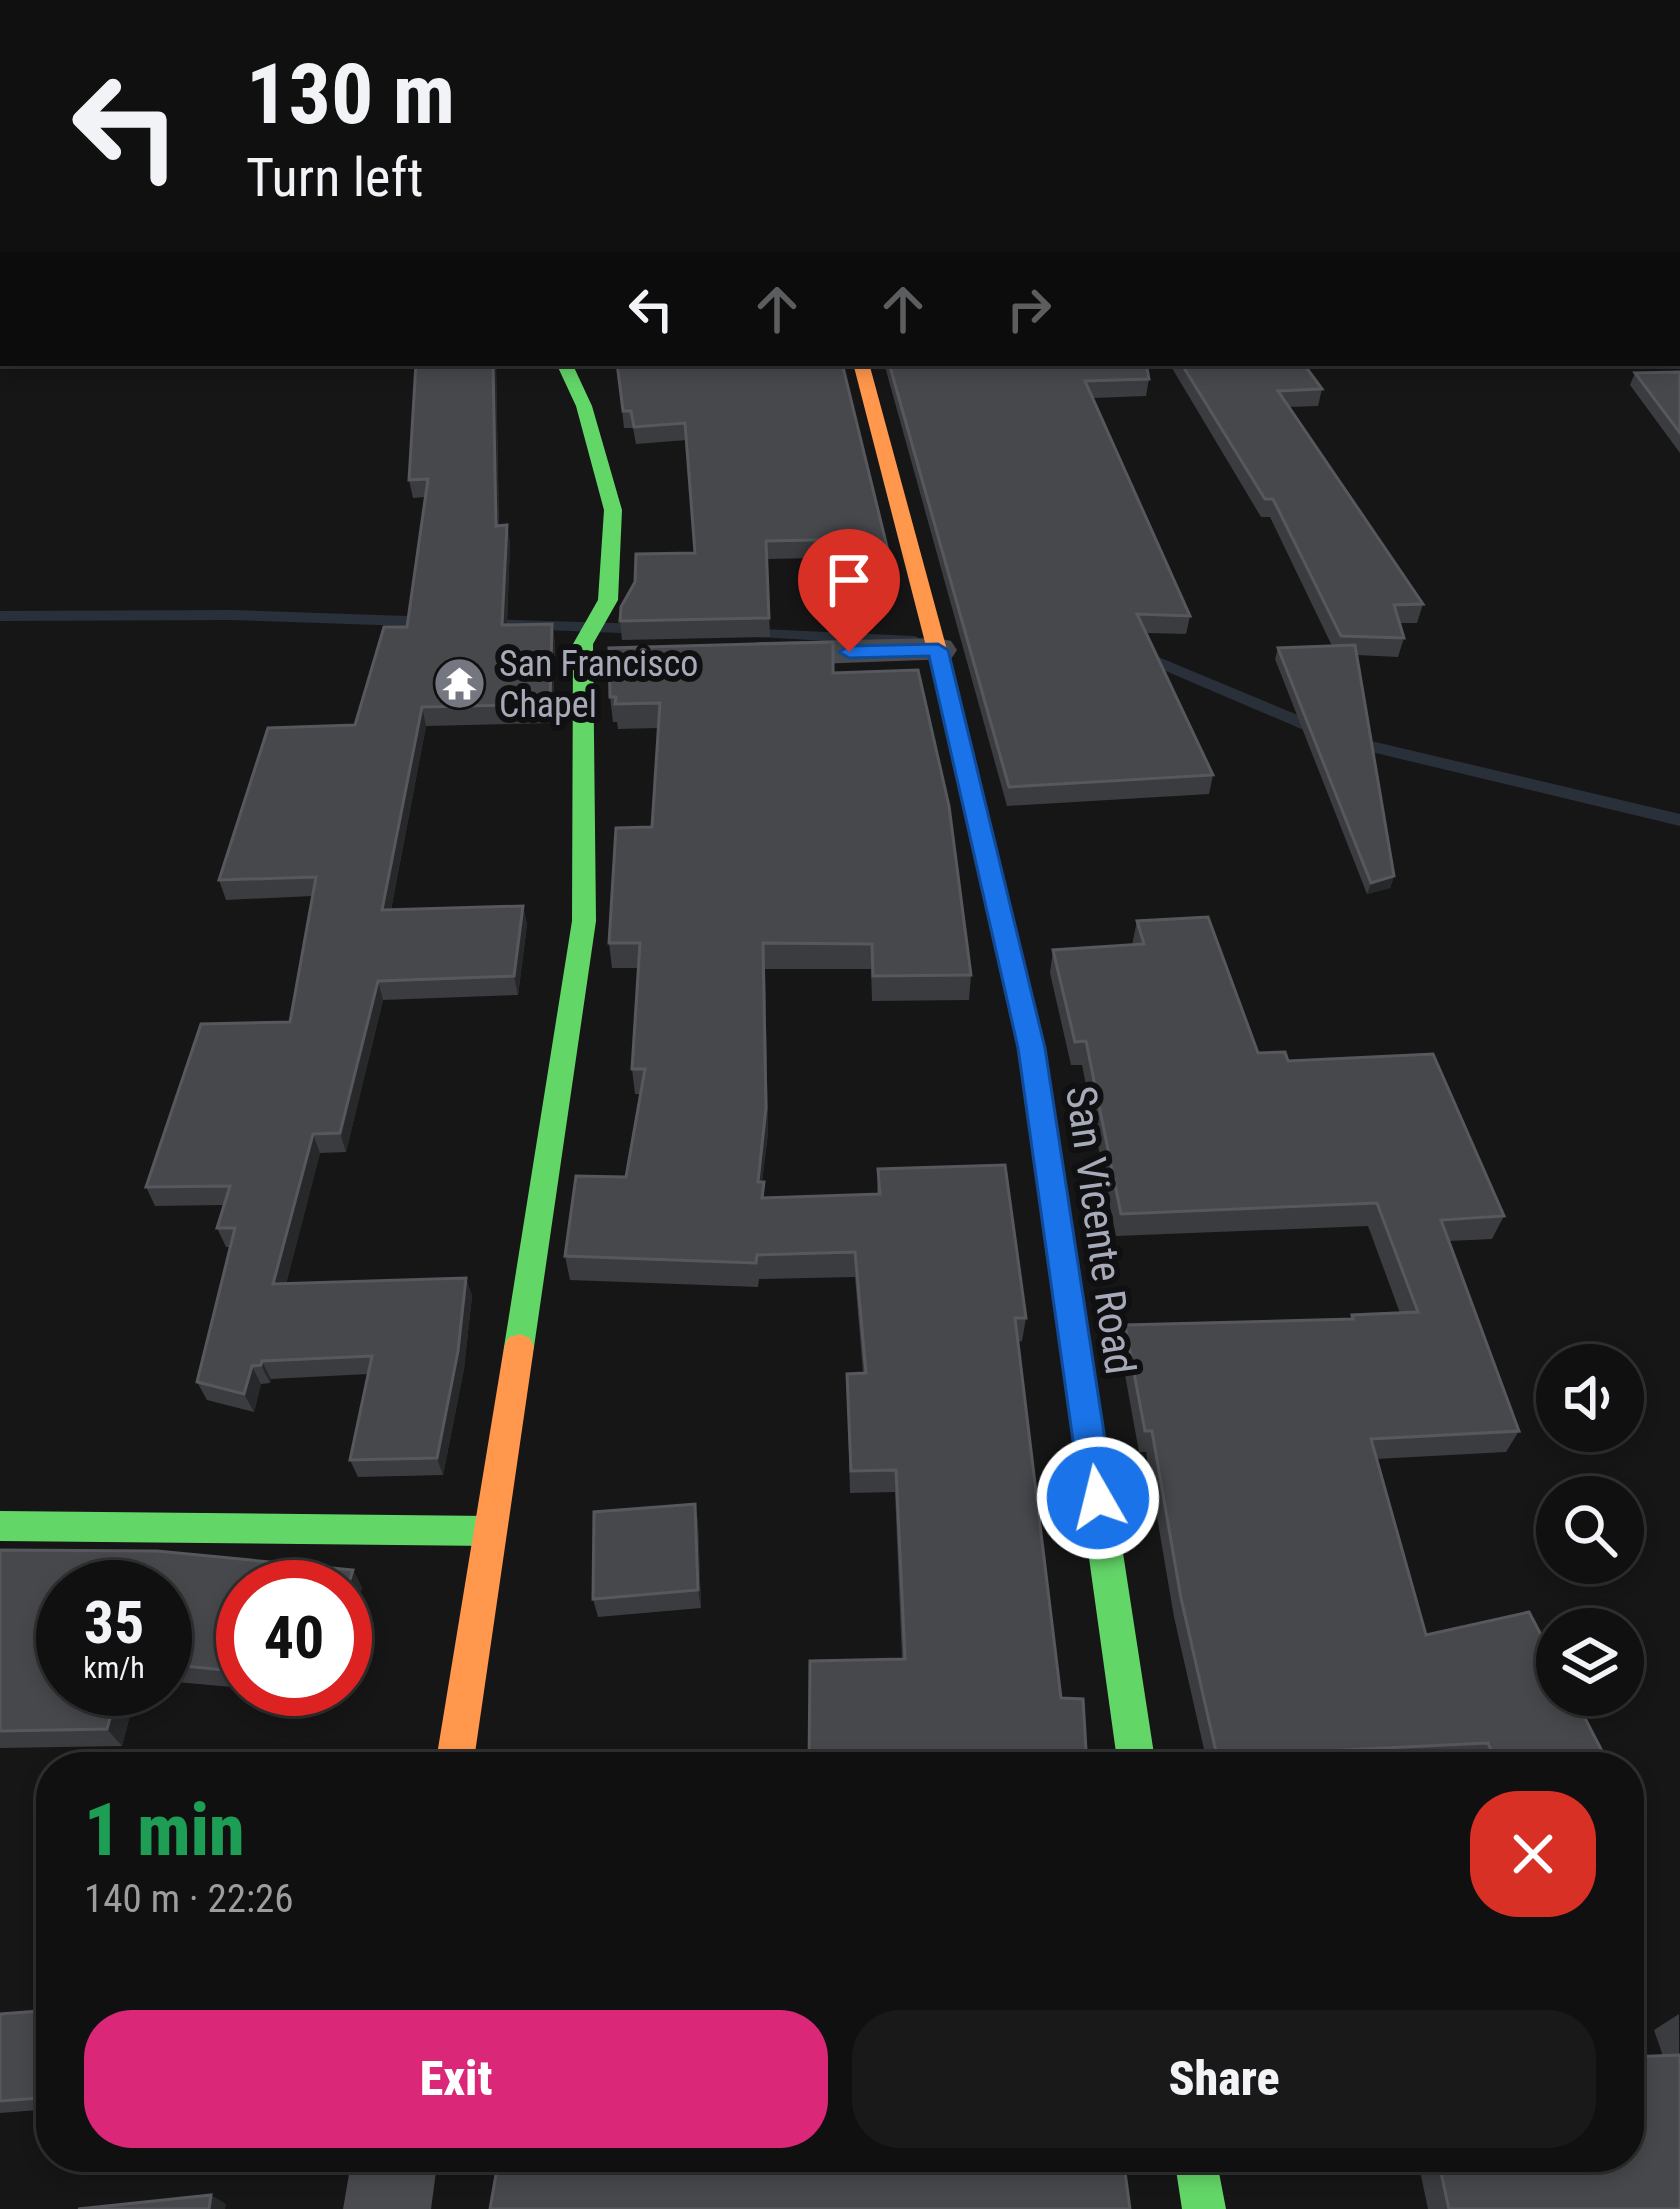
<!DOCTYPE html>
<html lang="en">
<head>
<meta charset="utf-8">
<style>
  :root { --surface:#101010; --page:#191919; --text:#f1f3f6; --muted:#9c9d9f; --line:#303030; --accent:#db2777 }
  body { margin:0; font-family:"Roboto Condensed",sans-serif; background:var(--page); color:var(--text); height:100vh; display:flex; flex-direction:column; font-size:45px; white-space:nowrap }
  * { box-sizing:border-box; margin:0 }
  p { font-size:39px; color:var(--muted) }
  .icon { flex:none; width:66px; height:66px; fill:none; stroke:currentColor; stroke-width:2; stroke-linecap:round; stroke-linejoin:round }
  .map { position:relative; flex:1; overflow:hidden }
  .details { position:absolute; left:36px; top:1752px; width:1608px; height:420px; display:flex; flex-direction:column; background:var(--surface); border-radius:48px; box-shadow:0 6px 18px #0003,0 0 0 3px var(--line) }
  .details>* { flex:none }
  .banner { position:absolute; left:0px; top:0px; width:1680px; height:366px; box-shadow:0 6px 18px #0003,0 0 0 3px var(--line); background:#101010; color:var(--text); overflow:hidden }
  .tools { position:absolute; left:1536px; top:1344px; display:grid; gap:24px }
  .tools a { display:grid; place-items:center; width:108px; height:108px; border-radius:50%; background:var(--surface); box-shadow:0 6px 18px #0003,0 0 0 3px var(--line); font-size:60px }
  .speed { position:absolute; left:36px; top:1560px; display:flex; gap:24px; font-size:60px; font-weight:700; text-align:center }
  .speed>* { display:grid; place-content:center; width:156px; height:156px; border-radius:50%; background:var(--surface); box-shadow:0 6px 18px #0003,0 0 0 3px var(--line); line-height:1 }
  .speed small { font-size:30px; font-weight:400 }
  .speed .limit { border:18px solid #d22; background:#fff; color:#111 }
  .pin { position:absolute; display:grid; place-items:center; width:102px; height:102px; color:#fff; margin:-123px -51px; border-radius:50% 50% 50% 0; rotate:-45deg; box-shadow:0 0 12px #0007 }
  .pin .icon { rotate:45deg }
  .me { position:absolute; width:132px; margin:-66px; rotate:352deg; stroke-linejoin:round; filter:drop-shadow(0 0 9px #0008) }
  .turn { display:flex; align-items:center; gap:42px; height:252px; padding:0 48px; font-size:54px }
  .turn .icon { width:156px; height:156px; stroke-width:2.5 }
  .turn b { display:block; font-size:84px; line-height:102px }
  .lanes { display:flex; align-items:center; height:114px; padding:0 48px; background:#0003; justify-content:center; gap:60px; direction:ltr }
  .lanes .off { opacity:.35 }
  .round { display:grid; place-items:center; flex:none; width:126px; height:126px; border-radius:48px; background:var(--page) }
  .headline { display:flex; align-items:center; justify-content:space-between; height:204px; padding:0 48px }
  h1 { font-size:72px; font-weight:800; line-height:90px; color:#1e9e55 }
  .action { display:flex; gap:24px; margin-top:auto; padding:24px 48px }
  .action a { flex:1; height:138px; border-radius:48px; background:var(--accent); color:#fff; font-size:48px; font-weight:800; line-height:138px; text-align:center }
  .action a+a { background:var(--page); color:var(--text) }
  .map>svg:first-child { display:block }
</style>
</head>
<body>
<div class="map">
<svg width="1680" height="2209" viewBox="0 0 1680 2209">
  <rect width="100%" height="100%" fill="#161616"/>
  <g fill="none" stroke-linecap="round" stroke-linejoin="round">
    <path fill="#293039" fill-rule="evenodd" d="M232 610 436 617 444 622 436 627 232 620 0 621V611Z
      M479 619 645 624 653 629 645 634 474 627V621Z
      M743 628 915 636 923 641 915 646 738 636V630Z
      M1132 646 1346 735 1680 814V826L1334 743 1126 654 1124 651Z"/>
    <path fill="#4a4b4f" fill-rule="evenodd" d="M937 638 951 641 957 650 951 659 760 666 746 663 740 654 746 645 760 642Z
      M352 2157H438L431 2209H343Z"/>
    <path fill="#63d668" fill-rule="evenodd" d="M556 363H572L592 406 622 510 618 600 593 644 596 921 534 1347 530 1356 519 1360 508 1356 504 1347 572 921 573 644 598 600 604 510 576 406Z
      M1042 1108 1052 1111 1056 1118 1156 1767H1118L1028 1118 1032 1111Z
      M0 1511 490 1516 502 1520 507 1531 502 1542 490 1546 0 1541Z
      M1174 2157H1216L1226 2209H1182Z"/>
    <path fill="#ff974d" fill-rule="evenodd" d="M853 363H869L947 650 1045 1048 1056 1118 1052 1125H1032L1028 1118 1019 1048 927 650Z
      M519 1334 530 1338 534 1347 473 1767H435L504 1347 508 1338Z"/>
  </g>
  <path fill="#3b3c3f" d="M1279 0H1470L1478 3H1285Z
    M1677 218 1680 221V292L1678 291 1677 305 1680 306V367L1674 363H1677Z
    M496 363 499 525H507L510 543 507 625 552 624 555 643 553 723 426 726 391 910 523 906 527 925 518 995 383 1000 346 1152 320 1153 286 1284 466 1278 472 1296 464 1369 443 1475 358 1477 350 1460 368 1374 271 1379 270 1383 261 1384 254 1412 207 1400 197 1382 230 1247H226L217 1228 224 1205 155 1206 146 1187 290 1022 312 896 226 900 219 880 355 725 407 627 425 497 413 498 409 480Z
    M617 363 890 559V577L868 579 862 557 767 559 770 637 622 640 620 621 695 553 687 440 636 444 633 428H624Z
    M884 363H1146L1149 379 1146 396 1093 398 1190 616 1186 634 1146 633 1213 775 1209 794 1007 806Z
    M1169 363H1303L1322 389 1318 406 1289 407 1423 604 1417 623H1399L1404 638 1398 657 1357 655 1394 876 1390 888 1367 894 1275 659 1278 648 1332 646 1270 517H1261Z
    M1680 372V453L1630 385 1635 373Z
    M833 673 971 975 969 1000 872 1001 871 969H765L768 1133 762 1182 764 1198 877 1194 878 1169 1026 1318 1022 1341 1018 1342 1061 1698 902 1659 895 1492 850 1493 847 1374 863 1373 855 1277 759 1279 758 1287 570 1280 565 1256 626 1177 640 1094H635L632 1069 638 968H612L609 943 652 827 658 728 618 729 617 722H613L610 697Z
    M1137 921 1258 1053 1288 1061 1504 1216 1492 1239 1449 1241 1519 1431 1506 1452 1376 1459 1426 1635 1587 1767H1477L1474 1760 1338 1767H1208L1174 1617 1146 1452H1139L1120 1347 1125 1325 1350 1319 1352 1315 1400 1313 1368 1226 1116 1236 1082 1065H1071L1050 973 1053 950 1132 945Z
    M695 1504 698 1523 701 1608 598 1617 593 1599Z
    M0 1550 353 1570 362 1588 345 1644V1587H243V1688L165 1681V1587H63L137 1689 122 1746 0 1748Z
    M254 1689H331L329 1696Z
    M51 2010V2109L0 2113V2014Z
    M1679 2014 1680 2209H1428L1420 2171 1438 2159 1629 2157 1663 2056 1654 2030Z"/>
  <path fill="#272829" d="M0 184H3V200H0Z
    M493 363H496L499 544 496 526Z
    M507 525 510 543 506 644 502 625Z
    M552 624 555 643 553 723 550 704Z
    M422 707 426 726 387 930 382 910Z
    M1394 876 1390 888 1367 894 1371 883Z
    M523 906 527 925 518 995 514 976Z
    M765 969 768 1133 759 1206 758 1182Z
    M378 981 383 1000 346 1152 340 1133Z
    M313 1134 320 1153 281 1303 273 1284Z
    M466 1278 472 1296 464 1369 443 1475 437 1458Z
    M262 1361 271 1379 270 1383 261 1365Z
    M252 1366 261 1384 254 1412 244 1394Z
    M695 1504 698 1523 701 1608 698 1590Z
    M353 1570 362 1588 345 1644V1595Z
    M118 1689H137L122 1746 107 1729Z
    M1602 1751 1587 1767H1534Z
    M211 2195 226 2204 225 2209H209Z"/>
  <path fill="#47484c" stroke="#56585d" stroke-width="3" d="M0 0H897L901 1 893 3H3V184H0Z
    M1299 0H1470L1478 3H1305Z
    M1677 218 1680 221V278L1677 305 1680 306V351L1677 349Z
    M416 363H493L496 526 507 525 502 625 552 624 550 704 422 707 382 910 523 906 514 976 378 981 340 1133 313 1134 273 1284 466 1278 458 1351 437 1458 350 1460 372 1356 262 1361 261 1365 252 1366 244 1394 197 1382 235 1228H217L230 1186 146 1187 201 1024 290 1022 316 877 219 880 268 728 355 725 384 627H407L428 479 409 480Z
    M617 363H842L890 559 868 561 862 539 766 541 769 618 620 621 621 607 635 582 636 554 695 553 685 423 634 427 631 411H623Z
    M889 363H1146L1149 379 1085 381 1190 616 1137 614 1213 775 1009 787Z
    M1181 363H1303L1322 389 1278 391 1423 604 1394 605 1404 638 1341 636 1273 499H1265Z
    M1680 372V433L1635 373Z
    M833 642V673L918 670 949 806 971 975 873 976 872 944 763 943 766 1108 758 1182H764L762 1198 880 1194 878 1169 1005 1165 1026 1318H1015L1061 1698 1083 1699 1087 1767H809L810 1661 905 1659 896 1470 851 1471 847 1374 866 1373 855 1252 757 1255 756 1263 565 1256 576 1176 626 1177 645 1069H632L640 943H609L616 828 652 827 660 703 615 704 616 697H610L609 648Z
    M1355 645 1394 876 1371 883 1278 648Z
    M1208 917 1258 1053 1285 1052 1288 1061 1433 1054 1504 1216 1441 1220 1519 1431 1371 1439 1426 1635 1529 1612 1557 1665V1695H1573L1602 1751 1534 1767H1499L1488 1743 1217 1756 1181 1598 1152 1431H1145L1125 1325 1353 1319 1352 1315 1418 1312 1377 1203 1121 1214 1086 1041 1075 1042 1053 950 1144 944 1137 921Z
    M695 1504 698 1590 593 1599 594 1512Z
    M0 1550 157 1551 353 1570 345 1595V1587H243V1672L165 1664V1587H63V1689H118L107 1729 0 1731Z
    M51 2010V2097L0 2101V2014Z
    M1680 2055V2209H1449L1438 2159 1479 2157H1629V2057Z
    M499 2157H1123L1130 2209H490Z
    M211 2195 209 2209H78Z"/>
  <path fill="#1a73e8" stroke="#114b97" stroke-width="3" d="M938 644 948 650 1045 1048 1114 1498 1109 1508 1098 1513 1086 1508 1081 1498 1018 1048 929 656 849 658 839 652 849 646Z"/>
  <defs>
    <symbol id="temple-disc" viewBox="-11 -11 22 22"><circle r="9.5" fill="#74777f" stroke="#101012"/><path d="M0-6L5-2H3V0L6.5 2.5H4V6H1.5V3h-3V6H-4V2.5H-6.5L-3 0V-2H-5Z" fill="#fff"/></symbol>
  </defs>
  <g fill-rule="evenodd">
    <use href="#temple-disc" x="430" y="654" width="59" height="59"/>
  </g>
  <g text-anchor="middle" stroke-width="12" stroke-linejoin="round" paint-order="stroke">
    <g font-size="36" fill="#a7abb8" stroke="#101012" text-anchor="start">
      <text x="499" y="676">San Francisco<tspan x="499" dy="41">Chapel</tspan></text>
    </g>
    <g font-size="42" fill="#a7abb8" stroke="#101012">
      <text transform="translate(1101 1230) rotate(82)" y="15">San Vicente Road</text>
    </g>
  </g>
</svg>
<div class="tools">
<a><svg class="icon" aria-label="sound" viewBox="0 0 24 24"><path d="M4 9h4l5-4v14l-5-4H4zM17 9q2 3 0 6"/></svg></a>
<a><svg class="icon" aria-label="search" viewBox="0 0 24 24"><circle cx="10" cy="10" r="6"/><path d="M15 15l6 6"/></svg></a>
<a><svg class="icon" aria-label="layers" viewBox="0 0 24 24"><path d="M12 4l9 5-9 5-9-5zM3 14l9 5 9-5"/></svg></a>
</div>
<div class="speed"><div>35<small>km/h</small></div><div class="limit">40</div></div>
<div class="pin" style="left:849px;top:652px;background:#d93025"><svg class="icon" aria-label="arrive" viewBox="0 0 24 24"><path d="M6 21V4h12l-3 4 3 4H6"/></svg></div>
<svg class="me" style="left:1098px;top:1498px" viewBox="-20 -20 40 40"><circle r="17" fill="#1a73e8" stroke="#fff" stroke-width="3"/><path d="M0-11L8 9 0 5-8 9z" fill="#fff"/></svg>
<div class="banner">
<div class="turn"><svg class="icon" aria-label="left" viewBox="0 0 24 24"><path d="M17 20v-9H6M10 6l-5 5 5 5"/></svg><div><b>130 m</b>Turn left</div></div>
<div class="lanes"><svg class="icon" aria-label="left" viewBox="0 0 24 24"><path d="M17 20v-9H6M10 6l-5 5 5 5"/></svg><svg class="icon off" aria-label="ahead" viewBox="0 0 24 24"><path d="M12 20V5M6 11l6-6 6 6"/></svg><svg class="icon off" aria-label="ahead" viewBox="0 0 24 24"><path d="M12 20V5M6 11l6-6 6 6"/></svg><svg class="icon off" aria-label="right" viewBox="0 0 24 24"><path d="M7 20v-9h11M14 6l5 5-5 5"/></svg></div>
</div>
<section class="details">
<div class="headline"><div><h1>1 min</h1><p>140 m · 22:26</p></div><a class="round" style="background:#d93025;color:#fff"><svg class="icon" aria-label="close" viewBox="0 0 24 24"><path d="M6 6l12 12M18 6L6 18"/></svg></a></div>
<div class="action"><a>Exit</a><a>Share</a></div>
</section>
</div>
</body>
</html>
